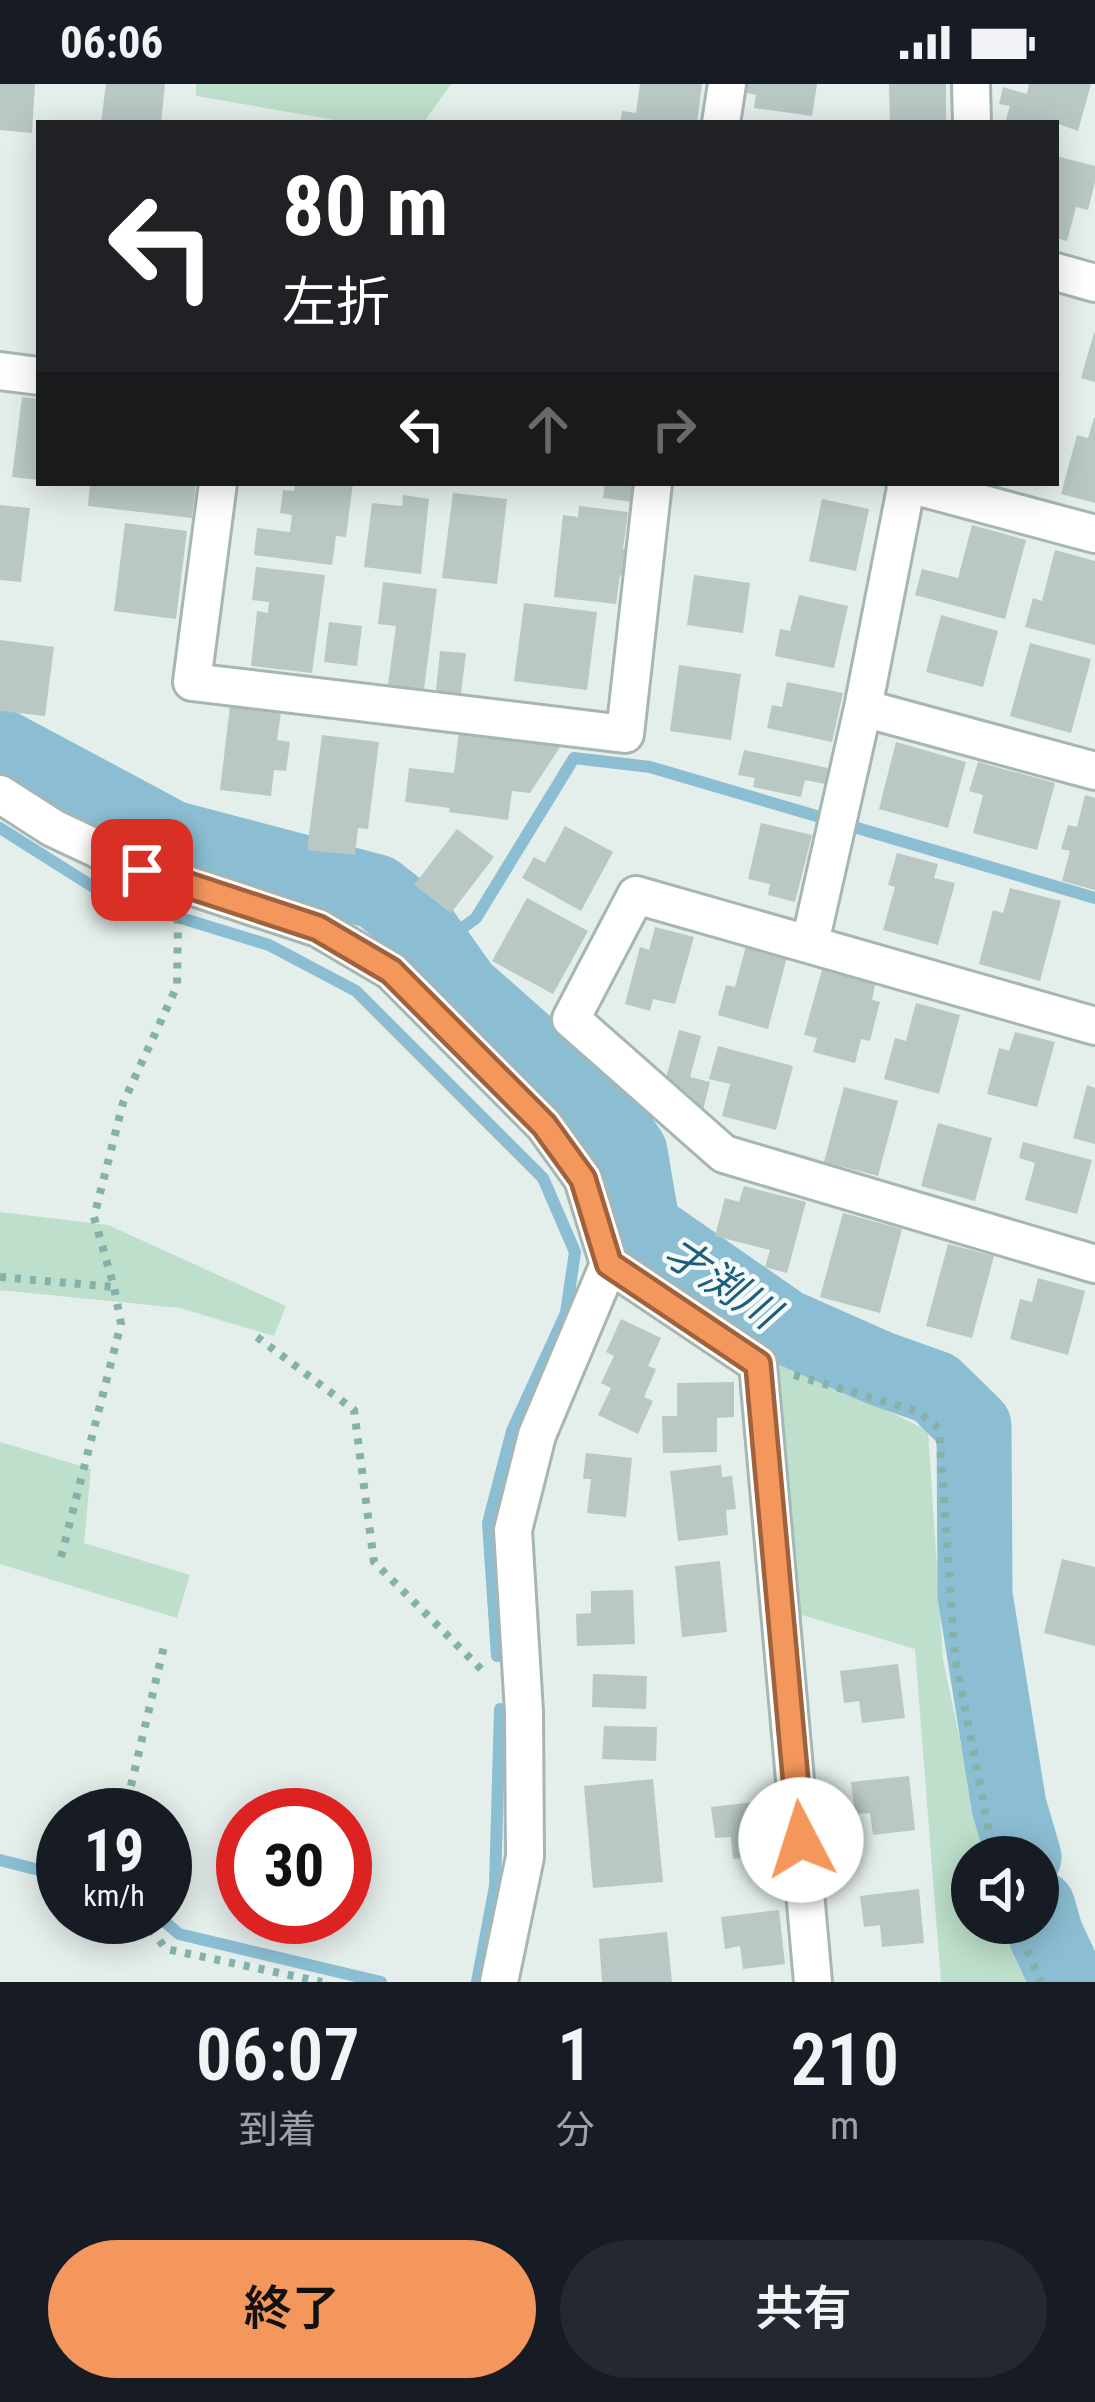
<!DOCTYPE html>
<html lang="ja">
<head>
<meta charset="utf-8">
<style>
  :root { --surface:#171b24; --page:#242831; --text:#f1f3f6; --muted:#9ea1a6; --accent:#f4975c }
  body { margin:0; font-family:"Roboto Condensed","Noto Sans JP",sans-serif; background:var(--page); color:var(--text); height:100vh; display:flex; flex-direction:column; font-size:45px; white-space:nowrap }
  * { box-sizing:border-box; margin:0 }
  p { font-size:39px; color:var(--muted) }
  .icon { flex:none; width:66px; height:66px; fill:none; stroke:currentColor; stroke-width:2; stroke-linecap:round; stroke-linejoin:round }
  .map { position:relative; height:1898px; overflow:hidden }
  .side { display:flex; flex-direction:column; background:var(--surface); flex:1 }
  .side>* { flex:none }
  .hud { position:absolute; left:36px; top:36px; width:1023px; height:366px; border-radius:0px; box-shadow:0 6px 30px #0003; background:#202124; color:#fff; overflow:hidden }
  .fabs { position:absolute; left:951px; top:1752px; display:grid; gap:24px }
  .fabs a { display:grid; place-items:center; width:108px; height:108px; border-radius:50%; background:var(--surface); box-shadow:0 6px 30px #0003; font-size:60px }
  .speed { position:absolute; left:36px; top:1704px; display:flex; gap:24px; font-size:60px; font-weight:700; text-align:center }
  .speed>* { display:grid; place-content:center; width:156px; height:156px; border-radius:50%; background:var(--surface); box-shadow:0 6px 30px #0003; line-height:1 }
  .speed small { font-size:30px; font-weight:400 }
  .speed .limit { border:18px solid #d22; background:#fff; color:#111 }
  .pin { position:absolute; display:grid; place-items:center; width:102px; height:102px; color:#fff; margin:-51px; border-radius:24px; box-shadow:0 6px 18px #0006 }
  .me { position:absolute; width:132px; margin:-66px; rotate:355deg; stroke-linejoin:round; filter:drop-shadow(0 0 9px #0008) }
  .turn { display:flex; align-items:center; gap:42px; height:252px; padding:0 48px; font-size:54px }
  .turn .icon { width:156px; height:156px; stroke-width:2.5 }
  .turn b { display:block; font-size:84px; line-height:102px }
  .lanes { display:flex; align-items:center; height:114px; padding:0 48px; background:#0003; justify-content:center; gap:60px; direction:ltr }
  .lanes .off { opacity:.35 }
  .eta { display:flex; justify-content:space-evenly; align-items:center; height:204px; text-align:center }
  .eta b { font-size:72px; font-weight:600; line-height:84px }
  .action { display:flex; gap:24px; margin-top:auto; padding:24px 48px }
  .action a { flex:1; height:138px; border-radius:72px; background:var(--accent); color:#111; font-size:48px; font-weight:600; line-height:138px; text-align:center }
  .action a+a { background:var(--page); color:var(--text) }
  .status { display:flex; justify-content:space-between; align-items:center; height:84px; padding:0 60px; background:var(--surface); direction:ltr }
  .status svg { height:33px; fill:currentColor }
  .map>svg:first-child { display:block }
</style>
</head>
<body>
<div class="status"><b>06:06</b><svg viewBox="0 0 49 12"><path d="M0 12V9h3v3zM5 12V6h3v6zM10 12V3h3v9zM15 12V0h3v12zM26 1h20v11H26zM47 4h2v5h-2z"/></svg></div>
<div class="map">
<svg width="1095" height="1898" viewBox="0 0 1095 1898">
  <rect width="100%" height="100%" fill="#e4eeeb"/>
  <path fill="#bddfcb" d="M196 0H451L424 38H347L196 12Z
    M0 1128 108 1141 286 1222 274 1252 180 1224 0 1206Z
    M767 1266 928 1347 943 1576 985 1773H972V1839H1005L1029 1898H941L915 1565 792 1528Z
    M0 1358 91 1385 84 1459 190 1491 177 1534 0 1480Z"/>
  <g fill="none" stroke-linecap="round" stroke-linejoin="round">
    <path stroke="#8bbed3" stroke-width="12" d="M0 744 106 811 269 861 356 907 543 1094 575 1168 566 1229 512 1347 488 1439 497 1572
      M434 865 476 834 574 674 650 683 1095 814
      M0 1776 63 1792
      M159 1833 179 1850 381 1898
      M477 1898 495 1802 500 1625"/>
    <path stroke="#8bbed3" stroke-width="75" d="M0 662 172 754 377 808 416 839 463 905 603 1029 630 1068 643 1144 784 1242 879 1284 935 1304 974 1342 975 1511 1009 1722 1024 1773
      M1038 1823 1046 1851 1068 1898"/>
  </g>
  <path fill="#b9c8c4" d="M0 0H35L32 49 0 46Z
    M106 0H165L161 39H101Z
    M640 0H702L697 39H620L622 27 636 29Z
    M743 0H817L812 32 754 24 756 11 742 8Z
    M889 0H946V39H890Z
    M1029 0H1091L1078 47 1056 39H1005L1010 22 999 20 1003 3 1027 10Z
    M1056 72 1095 82V98L1088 126 1076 123 1067 157 1056 154Z
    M1094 249H1095V298L1081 294Z
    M22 313 39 315V396L12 393Z
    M1094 334H1095V419L1061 410 1077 351 1088 354Z
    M90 399H196L192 434 88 422Z
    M295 399H353L346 453 336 452 332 481 254 471 257 444 290 448 292 431 280 429 283 406 294 407Z
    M605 399H639V419L603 414Z
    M453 409 507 415 497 500 442 494Z
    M403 411 429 415 421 490 364 483 372 419 402 422Z
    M822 415 869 425 856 487 809 477Z
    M0 421 30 424 21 498 0 496Z
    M579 422 628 428 623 465 632 466 628 493 620 491 616 520 554 513 563 431 578 433Z
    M125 439 187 447 176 535 114 527Z
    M972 441 1026 456 1005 535 915 511 922 485 958 494Z
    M1055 466 1095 477V561L1025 543 1033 514 1042 517Z
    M256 483 325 491 312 589 251 582 257 527 268 529 269 518 252 516Z
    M694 491 750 499 743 549 687 541Z
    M383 498 437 505 424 605 388 601 396 542 378 540Z
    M799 511 848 522 834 584 775 572 780 545 790 547Z
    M524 519 597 528 587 606 514 597Z
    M941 531 998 547 983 603 926 588Z
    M329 538 362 542 357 582 324 578Z
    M0 556 54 563 45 632 0 627Z
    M1030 559 1091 575 1071 649 1010 632Z
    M440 567 466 569 461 610 436 607Z
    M679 581 741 590 731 656 670 647Z
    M787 598 843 609 832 658 767 644 772 621 782 623Z
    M230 622 281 628 277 656 290 658 286 687 274 686 271 712 220 706Z
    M459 647 562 660 530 709 512 707 508 736 449 728 450 724 405 718 409 684 454 689Z
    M322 651 379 658 368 745 358 744 355 771 307 766Z
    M896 658 966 678 948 744 879 725Z
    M744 666 828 684 825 700 805 696 801 713 753 703 755 694 738 691Z
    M978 678 1055 699 1037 766 973 749 983 711 969 707Z
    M1085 711 1095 714V806L1062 797 1070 767 1061 765 1068 741 1077 743Z
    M761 739 812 751 795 818 768 811 770 800 748 795Z
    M565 742 613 768 581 827 522 794 534 773 545 779Z
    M457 745 494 773 451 829 414 801Z
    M897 769 938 780 934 794 955 799 938 861 883 846 895 803 888 801Z
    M1010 804 1061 817 1040 897 979 880 993 826 1003 829Z
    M527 814 588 847 553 910 492 877Z
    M655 843 694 853 675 920 653 915 650 927 625 920 640 863 649 866Z
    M746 862 787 873 768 945 718 931 726 901 735 903Z
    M823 882 876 896 872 916 880 918 870 957 861 955 855 979 813 968 817 954 804 951Z
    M916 919 960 931 939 1010 884 995 895 954 906 957Z
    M679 946 701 952 690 993 710 998 703 1026 666 994Z
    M1015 948 1055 958 1037 1023 987 1010 999 964 1009 967Z
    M718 962 793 982 776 1046 722 1032 730 1000 709 995Z
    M1087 1001 1095 1004V1060L1073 1054Z
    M844 1003 898 1017 878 1092 824 1078Z
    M938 1039 992 1054 975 1117 921 1102Z
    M1023 1058 1092 1076 1077 1130 1025 1116 1035 1079 1019 1074Z
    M744 1102 806 1118 787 1189 765 1183 770 1166 715 1152 725 1114 739 1118Z
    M843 1129 902 1145 880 1229 820 1213Z
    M948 1160 994 1172 972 1254 926 1242Z
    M1038 1194 1085 1207 1068 1271 1010 1255 1020 1215 1032 1218Z
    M621 1235 661 1254 648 1282 656 1285 644 1313 653 1317 638 1350 598 1331 611 1304 601 1299 614 1272 606 1268Z
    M734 1298V1333L717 1334V1368L663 1369 662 1332H677V1299Z
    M586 1369 632 1374 626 1433 587 1429 591 1395H583Z
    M721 1381 722 1393 732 1392 736 1425 726 1426 728 1451 678 1457 670 1387Z
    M1062 1475 1095 1483V1562L1044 1549Z
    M720 1477 727 1548 682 1553 675 1482Z
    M633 1506 635 1560 577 1562 576 1530 591 1529V1507Z
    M898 1580 905 1634 862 1639 859 1617 844 1619 840 1587Z
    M593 1590 647 1592 646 1625 592 1623Z
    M604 1642 657 1643 656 1677 602 1675Z
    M909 1692 915 1746 873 1751 870 1729 855 1730 851 1698Z
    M653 1695 663 1798 593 1804 584 1702Z
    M770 1716 775 1770 733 1775 731 1753 715 1754 711 1723Z
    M919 1805 924 1859 882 1863 880 1841 864 1843 860 1812Z
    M779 1826 785 1880 743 1885 740 1862 725 1865 721 1833Z
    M667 1848 672 1898H602L599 1855Z"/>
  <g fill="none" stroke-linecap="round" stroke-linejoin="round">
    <defs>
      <path id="minor" d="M971 0 972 39
        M721 39 727 0
        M1056 188 1095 199
        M0 287 39 292
        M218 399 192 598 625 650 653 399
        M905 399 1095 450
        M863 624 1095 687
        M0 710 53 744 142 786 318 844 391 887 544 1041 583 1095 609 1180 758 1280 813 1898
        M810 859 863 624 907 399
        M1095 942 636 811 571 935 724 1070 1095 1180
        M499 1898 525 1773 524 1628 513 1446 537 1351 609 1180"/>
    </defs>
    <use href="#minor" stroke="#a6b6b3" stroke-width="42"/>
    <path stroke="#84b2aa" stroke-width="8" stroke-dasharray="6 9" stroke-linecap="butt" d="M0 1193 114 1203
      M257 1253 354 1326 374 1478 485 1589
      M794 1291 918 1327 939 1345 955 1573 994 1773
      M61 1473 121 1240 114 1203 94 1133 123 1019 177 902 178 835
      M124 1731 165 1558
      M141 1833 166 1865 322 1898
      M1015 1839 1041 1898"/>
    <use href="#minor" stroke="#fff" stroke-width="36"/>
  </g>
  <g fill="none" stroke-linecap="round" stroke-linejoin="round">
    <defs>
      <path id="route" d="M142 786 318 844 391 887 544 1041 583 1095 609 1180 758 1280 801 1756"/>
    </defs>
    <use href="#route" stroke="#9f623c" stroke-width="30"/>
    <use href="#route" stroke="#f4975c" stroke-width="21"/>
  </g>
  <g text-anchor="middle" stroke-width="9" stroke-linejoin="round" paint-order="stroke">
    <g font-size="42" font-style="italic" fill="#1b5f7d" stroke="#f5faf8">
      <text transform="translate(722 1198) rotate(34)" y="15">才渕川</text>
    </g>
  </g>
</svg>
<div class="fabs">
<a><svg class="icon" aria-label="sound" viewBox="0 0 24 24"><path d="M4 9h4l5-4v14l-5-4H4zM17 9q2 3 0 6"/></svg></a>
</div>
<div class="speed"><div>19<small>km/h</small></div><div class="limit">30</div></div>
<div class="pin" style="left:142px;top:786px;background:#d93025"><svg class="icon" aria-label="arrive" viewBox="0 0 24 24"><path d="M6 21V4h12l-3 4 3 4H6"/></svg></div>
<svg class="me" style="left:801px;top:1756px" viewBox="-20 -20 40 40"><circle r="19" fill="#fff"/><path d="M0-13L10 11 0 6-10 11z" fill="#f4975c"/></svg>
<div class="hud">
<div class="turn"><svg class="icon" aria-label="left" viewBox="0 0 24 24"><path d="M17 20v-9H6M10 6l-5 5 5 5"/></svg><div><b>80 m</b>左折</div></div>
<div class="lanes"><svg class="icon" aria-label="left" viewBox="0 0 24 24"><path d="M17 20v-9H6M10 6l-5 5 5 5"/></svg><svg class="icon off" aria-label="ahead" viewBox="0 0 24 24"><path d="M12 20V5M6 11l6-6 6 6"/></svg><svg class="icon off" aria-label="right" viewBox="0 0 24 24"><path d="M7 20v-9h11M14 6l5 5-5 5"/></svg></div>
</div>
</div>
<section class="side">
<div class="eta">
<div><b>06:07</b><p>到着</p></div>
<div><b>1</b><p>分</p></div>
<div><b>210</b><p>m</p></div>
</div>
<div class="action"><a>終了</a><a>共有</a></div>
</section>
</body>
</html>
